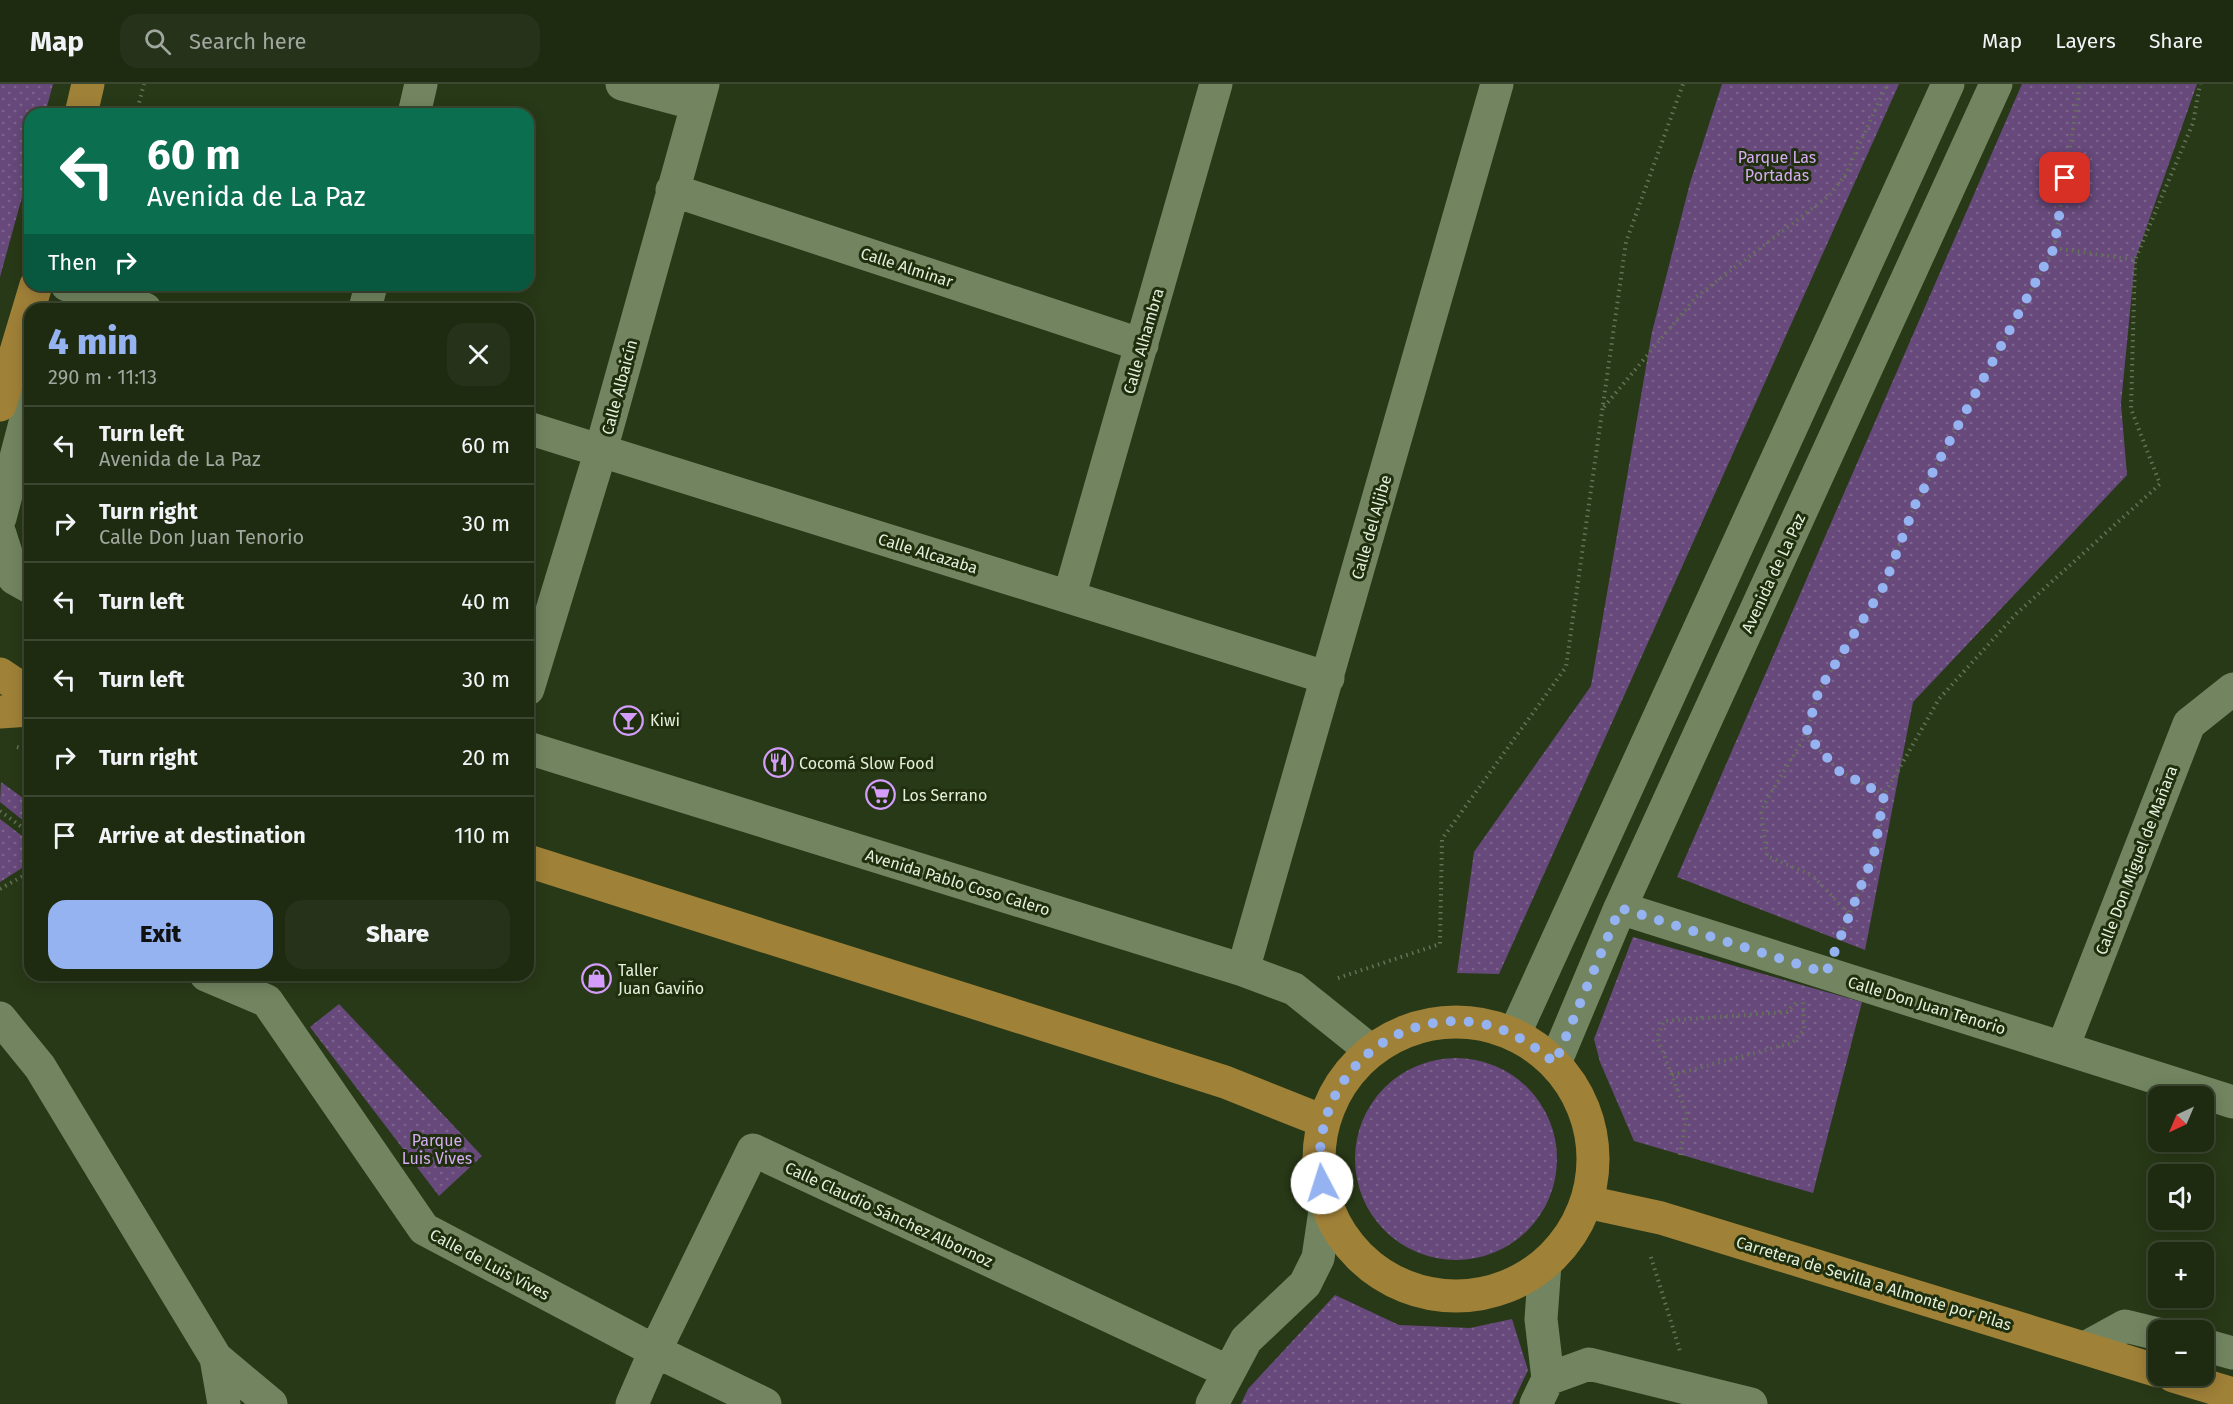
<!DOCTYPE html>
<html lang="en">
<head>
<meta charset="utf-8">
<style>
  :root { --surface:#1e2b11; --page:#26331a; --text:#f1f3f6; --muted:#a1a79f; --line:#3c4731; --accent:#95b2f1 }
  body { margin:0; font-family:"Fira Sans",sans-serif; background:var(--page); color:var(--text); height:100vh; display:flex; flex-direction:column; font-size:22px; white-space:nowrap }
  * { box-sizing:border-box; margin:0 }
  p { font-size:20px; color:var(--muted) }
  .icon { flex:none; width:33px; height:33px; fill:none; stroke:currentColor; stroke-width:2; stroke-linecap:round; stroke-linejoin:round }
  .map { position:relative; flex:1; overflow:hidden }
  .panel { position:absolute; left:24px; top:219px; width:510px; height:678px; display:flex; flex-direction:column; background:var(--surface); border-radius:18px; box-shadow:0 3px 15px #0003,0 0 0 2px var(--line) }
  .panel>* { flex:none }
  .banner { position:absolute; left:24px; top:24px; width:510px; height:183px; border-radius:18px; box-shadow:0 3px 15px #0003,0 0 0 2px var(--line); background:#0b6e4f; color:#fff; overflow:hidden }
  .needle { width:39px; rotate:224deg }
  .buttons { position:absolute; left:2148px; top:1002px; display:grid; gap:12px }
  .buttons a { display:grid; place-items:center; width:66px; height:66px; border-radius:12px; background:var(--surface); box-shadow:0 3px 15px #0003,0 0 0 2px var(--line); font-size:30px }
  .pin { position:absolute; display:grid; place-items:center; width:51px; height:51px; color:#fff; margin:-26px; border-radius:12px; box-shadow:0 3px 9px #0006 }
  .me { position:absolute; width:66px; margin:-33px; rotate:355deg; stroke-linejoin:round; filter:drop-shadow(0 0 4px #0008) }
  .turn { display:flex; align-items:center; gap:21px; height:126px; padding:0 24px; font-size:27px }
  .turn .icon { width:78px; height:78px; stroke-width:2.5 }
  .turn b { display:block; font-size:42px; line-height:51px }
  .then { display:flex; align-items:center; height:57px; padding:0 24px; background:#0003; gap:12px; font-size:22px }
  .round { display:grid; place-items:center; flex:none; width:63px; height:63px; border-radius:18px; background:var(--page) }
  .headline { display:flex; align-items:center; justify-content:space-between; height:102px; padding:0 24px }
  h1 { font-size:36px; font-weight:800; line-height:45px; color:var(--accent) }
  .button { display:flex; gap:12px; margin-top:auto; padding:12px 24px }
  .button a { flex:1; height:69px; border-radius:18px; background:var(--accent); color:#111; font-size:24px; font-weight:800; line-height:69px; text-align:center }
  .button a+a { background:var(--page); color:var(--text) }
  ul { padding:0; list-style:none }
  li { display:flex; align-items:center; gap:18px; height:78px; padding:0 24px; border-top:2px solid var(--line) }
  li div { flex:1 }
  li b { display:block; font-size:22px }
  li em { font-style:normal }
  header { display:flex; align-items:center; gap:36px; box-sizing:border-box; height:84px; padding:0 30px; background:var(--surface); border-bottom:2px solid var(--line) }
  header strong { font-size:28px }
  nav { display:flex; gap:33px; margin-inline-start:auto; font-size:21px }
  .search { width:420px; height:54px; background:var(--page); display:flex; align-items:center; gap:15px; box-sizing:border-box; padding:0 21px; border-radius:18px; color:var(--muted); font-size:22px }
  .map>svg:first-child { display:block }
</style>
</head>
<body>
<header>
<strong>Map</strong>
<div class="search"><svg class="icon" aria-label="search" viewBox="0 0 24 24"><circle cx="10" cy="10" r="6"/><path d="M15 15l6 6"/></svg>Search here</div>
<nav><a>Map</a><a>Layers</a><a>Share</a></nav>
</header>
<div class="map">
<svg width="2233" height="1320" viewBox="0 0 2233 1320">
  <defs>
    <pattern id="green-dots" width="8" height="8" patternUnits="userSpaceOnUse" patternTransform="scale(1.5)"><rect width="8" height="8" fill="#67497b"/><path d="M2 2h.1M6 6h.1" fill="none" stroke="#7d648d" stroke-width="1.8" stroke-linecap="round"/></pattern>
  </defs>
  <rect width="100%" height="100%" fill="#283917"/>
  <path fill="url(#green-dots)" d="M0 0H53L45 30H30V84L0 193Z
    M1722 0H1899L1499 890 1457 889 1474 768 1591 602 1652 248 1690 99Z
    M2022 0H2197L2135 176 2121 320 2127 391 1913 618 1865 866 1677 793Z
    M1 698 30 719V742L0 718Z
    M0 735 30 758V779L0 798Z
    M1633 853 1862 918 1813 1109 1634 1057 1600 978 1594 955Z
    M339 920 482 1072 439 1112 310 943Z
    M1355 1075a101 101 0 1 1 202 0a101 101 0 1 1-202 0Z
    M1335 1211 1399 1241 1470 1244 1512 1235 1528 1286 1512 1320H1241L1248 1305Z"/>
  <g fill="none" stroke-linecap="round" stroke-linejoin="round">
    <path stroke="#647356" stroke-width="4" stroke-dasharray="1.5 4.5" stroke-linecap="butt" d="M136 30 144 0
      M2054 164 2135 176 2193 39 2200 0
      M1604 323 1696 213 1830 111 1846 90 1887 0
      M1806 650 1761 726 1767 772 1813 792 1850 831
      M17 663 30 667
      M1884 711 1839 687 1806 650 1819 606 1884 502 1914 423 2054 164 2080 0
      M0 727 30 749
      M0 805 30 788
      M1839 856 1874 770 1884 711 1939 615 2016 530 2160 400 2131 325 2135 176
      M1338 894 1440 860 1442 755 1566 583 1626 158 1683 0
      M1672 991 1792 959 1804 946 1803 918
      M1680 1071 1687 1030 1657 953 1664 937 1787 928 1797 918
      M1651 1173 1680 1267"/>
    <path stroke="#728560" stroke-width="33" d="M622 0 697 20
      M414 30 421 0
      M672 106 1142 261
      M67 201 145 225
      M365 225 371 201
      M528 344 1328 594
      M0 434 30 320
      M0 450 14 494 30 503
      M1069 513 1216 0
      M528 605 601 366 703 0
      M528 664 1243 886 1294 905 1370 966
      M1620 824 2233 1018
      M1243 886 1497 0
      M206 891 267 917 424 1145 655 1267 765 1320
      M0 934 40 983 216 1274 271 1320
      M1514 951 1948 0
      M2063 963 2189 640 2233 605
      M1555 979 1620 824 1996 0
      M2204 1261 2233 1269
      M2085 1264 2125 1242 2158 1250
      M216 1274 224 1320
      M1548 1295 1589 1280 1751 1320
      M632 1320 655 1267 753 1066 1229 1288
      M1212 1320 1246 1256 1305 1200 1318 1174 1326 1120
      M1536 1320 1548 1295 1541 1235 1545 1180"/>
    <path stroke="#a08138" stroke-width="33" d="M81 30 88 0
      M0 321 36 201
      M0 590 30 610
      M0 628 30 626
      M528 777 1225 998 1323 1037
      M1319 1075a137 137 0 1 1 274 0a137 137 0 1 1-274 0Z
      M1587 1118 1661 1134 2158 1287
      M2173 1292 2233 1310"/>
  </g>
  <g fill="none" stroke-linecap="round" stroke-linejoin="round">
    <path stroke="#95b2f1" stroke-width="10" stroke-dasharray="0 18" d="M1322 1099C1306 1007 1383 924 1478 939 1508 944 1532 960 1555 979L1620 824 1826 889 1874 770 1884 711 1839 687 1806 650 1819 606 1884 502 1914 423 2054 164 2065 94"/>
  </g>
  <defs>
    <symbol id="bar-ring" viewBox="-11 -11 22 22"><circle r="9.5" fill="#1f2f0d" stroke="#d49cfb" stroke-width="1.5"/><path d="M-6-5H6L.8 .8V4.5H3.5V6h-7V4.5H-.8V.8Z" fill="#d49cfb"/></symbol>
    <symbol id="restaurant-ring" viewBox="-11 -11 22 22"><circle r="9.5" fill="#1f2f0d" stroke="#d49cfb" stroke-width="1.5"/><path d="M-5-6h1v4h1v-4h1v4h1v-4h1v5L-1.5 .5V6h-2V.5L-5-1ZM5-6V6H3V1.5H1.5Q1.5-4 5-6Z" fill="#d49cfb"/></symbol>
    <symbol id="supermarket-ring" viewBox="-11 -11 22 22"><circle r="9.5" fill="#1f2f0d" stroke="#d49cfb" stroke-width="1.5"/><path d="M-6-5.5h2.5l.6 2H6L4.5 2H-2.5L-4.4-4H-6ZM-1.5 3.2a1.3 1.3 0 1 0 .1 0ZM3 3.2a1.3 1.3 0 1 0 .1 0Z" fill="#d49cfb"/></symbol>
    <symbol id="shop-ring" viewBox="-11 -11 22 22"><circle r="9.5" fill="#1f2f0d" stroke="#d49cfb" stroke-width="1.5"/><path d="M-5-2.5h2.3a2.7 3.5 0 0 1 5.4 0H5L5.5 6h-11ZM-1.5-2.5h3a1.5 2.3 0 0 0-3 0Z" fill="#d49cfb"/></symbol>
  </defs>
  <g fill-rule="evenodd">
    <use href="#bar-ring" x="612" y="620" width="33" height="33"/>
    <use href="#restaurant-ring" x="762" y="662" width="33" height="33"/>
    <use href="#supermarket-ring" x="864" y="694" width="33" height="33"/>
    <use href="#shop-ring" x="580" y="878" width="33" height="33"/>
  </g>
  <g text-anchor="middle" stroke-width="6" stroke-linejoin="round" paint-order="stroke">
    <g font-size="16" fill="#d6adf4" stroke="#1f2f0d">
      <text x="1777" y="79">Parque Las<tspan x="1777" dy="18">Portadas</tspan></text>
      <text x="437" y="1062">Parque<tspan x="437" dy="18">Luis Vives</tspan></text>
    </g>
    <g font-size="16" fill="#e5f0dc" stroke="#1f2f0d">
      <text transform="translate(907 183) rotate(18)" y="6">Calle Alminar</text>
      <text transform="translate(1143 257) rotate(-74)" y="6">Calle Alhambra</text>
      <text transform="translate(619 303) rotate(-75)" y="6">Calle Albaicín</text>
      <text transform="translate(1371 443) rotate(-74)" y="6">Calle del Aljibe</text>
      <text transform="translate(928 469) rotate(17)" y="6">Calle Alcazaba</text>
      <text transform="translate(1773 489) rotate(-65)" y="6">Avenida de La Paz</text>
      <text transform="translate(2136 776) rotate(-69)" y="6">Calle Don Miguel de Mañara</text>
      <text transform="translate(958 798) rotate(17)" y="6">Avenida Pablo Coso Calero</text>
      <text transform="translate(1927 921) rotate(17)" y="6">Calle Don Juan Tenorio</text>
      <text transform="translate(889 1130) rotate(25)" y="6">Calle Claudio Sánchez Albornoz</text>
      <text transform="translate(490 1180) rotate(28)" y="6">Calle de Luis Vives</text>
      <text transform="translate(1874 1199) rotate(17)" y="6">Carretera de Sevilla a Almonte por Pilas</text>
    </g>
    <g font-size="16" fill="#e5f0dc" stroke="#1f2f0d" text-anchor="start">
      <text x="650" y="642">Kiwi</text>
      <text x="799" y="685">Cocomá Slow Food</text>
      <text x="902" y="717">Los Serrano</text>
      <text x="618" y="892">Taller<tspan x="618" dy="18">Juan Gaviño</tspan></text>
    </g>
  </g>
</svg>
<div class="buttons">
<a><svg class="needle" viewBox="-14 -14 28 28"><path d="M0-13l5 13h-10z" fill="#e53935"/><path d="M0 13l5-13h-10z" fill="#a1a79f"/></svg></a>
<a><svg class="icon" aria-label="sound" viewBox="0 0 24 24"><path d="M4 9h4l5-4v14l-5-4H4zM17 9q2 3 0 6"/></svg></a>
<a>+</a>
<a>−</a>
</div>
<div class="pin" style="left:2065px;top:94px;background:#d93025"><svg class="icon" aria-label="arrive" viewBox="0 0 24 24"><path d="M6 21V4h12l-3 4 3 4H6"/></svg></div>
<svg class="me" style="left:1322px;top:1099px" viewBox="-20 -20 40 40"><circle r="19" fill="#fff"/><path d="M0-13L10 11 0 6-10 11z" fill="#95b2f1"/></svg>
<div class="banner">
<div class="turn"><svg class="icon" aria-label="left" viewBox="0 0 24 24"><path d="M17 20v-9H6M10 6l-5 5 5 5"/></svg><div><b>60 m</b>Avenida de La Paz</div></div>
<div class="then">Then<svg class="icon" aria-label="right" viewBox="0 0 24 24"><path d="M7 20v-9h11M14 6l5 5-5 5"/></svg></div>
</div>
<section class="panel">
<div class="headline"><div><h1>4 min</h1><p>290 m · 11:13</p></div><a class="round"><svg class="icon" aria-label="close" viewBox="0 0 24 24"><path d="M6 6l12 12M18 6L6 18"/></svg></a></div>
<ul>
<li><svg class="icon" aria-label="left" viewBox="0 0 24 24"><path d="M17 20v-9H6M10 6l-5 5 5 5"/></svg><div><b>Turn left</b><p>Avenida de La Paz</p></div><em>60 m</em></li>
<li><svg class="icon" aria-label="right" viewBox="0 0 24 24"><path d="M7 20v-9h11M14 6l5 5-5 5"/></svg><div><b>Turn right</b><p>Calle Don Juan Tenorio</p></div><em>30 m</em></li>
<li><svg class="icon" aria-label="left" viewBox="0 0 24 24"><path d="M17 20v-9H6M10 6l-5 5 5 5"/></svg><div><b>Turn left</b></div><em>40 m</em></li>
<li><svg class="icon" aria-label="left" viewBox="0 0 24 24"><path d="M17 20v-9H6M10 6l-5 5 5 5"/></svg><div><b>Turn left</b></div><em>30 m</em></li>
<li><svg class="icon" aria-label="right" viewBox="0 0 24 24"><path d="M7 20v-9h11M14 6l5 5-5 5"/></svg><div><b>Turn right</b></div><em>20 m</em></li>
<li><svg class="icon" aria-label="arrive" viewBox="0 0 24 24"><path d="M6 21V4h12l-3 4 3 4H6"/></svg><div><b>Arrive at destination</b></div><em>110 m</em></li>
</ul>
<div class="button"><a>Exit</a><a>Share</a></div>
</section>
</div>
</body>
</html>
